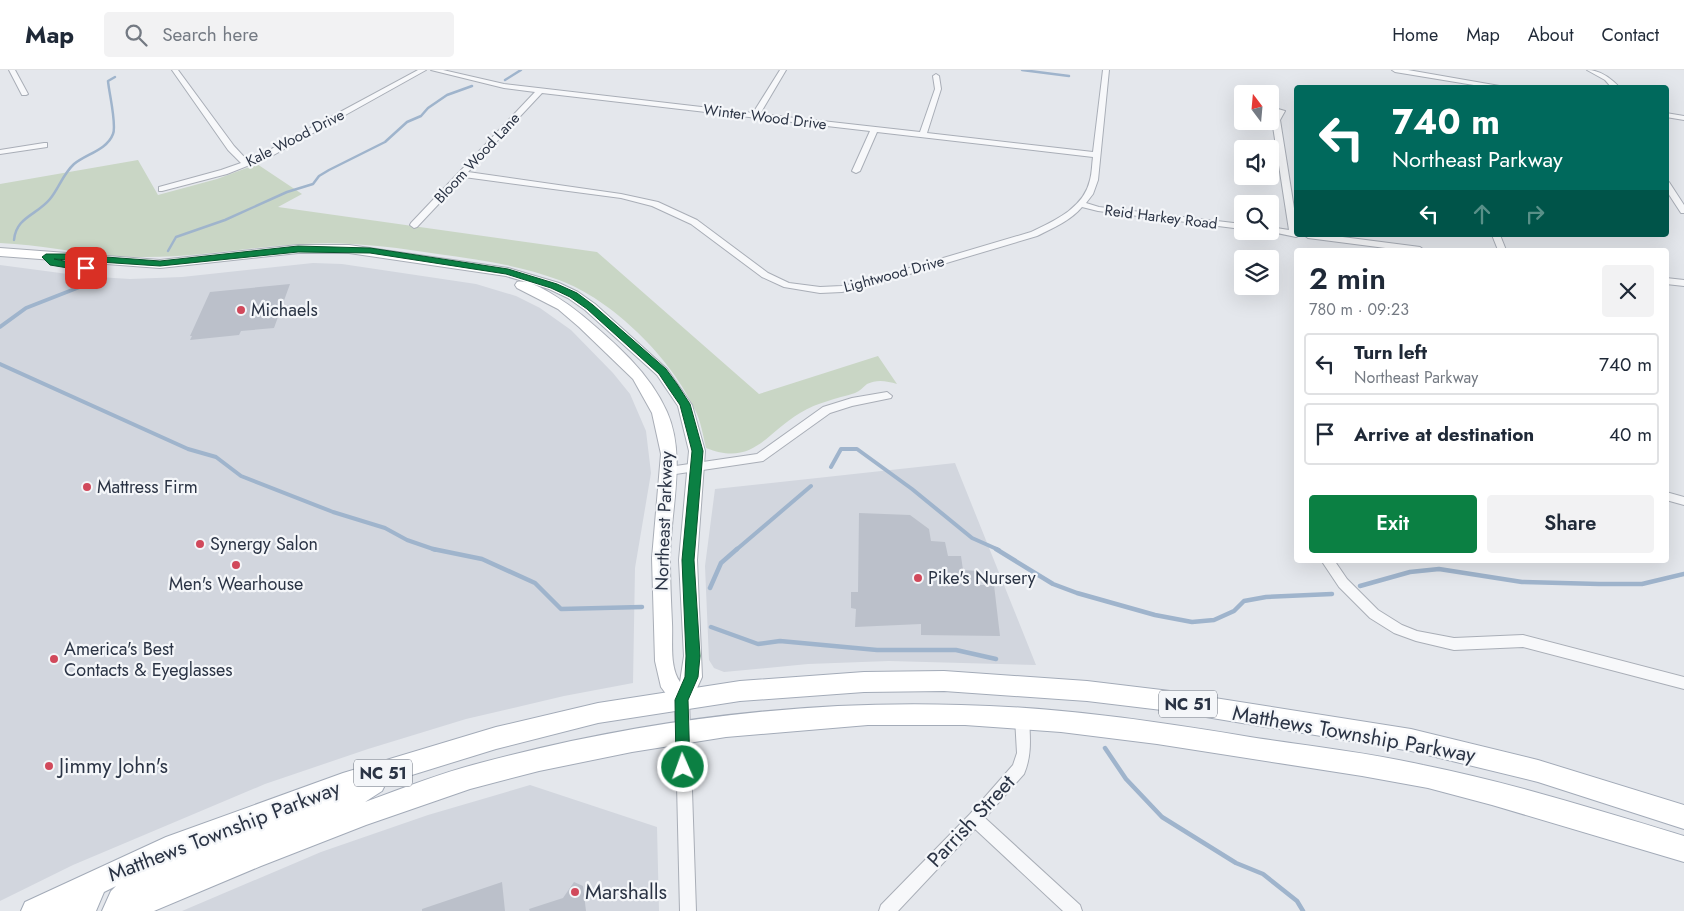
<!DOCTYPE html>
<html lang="en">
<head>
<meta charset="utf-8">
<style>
  :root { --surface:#fff; --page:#f2f2f3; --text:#1f2937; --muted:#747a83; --line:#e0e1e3; --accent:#0b8043 }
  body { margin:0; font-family:Jost,sans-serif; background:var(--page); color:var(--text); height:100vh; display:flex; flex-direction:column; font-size:19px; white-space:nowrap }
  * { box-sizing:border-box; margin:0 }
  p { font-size:16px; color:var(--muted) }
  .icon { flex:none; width:28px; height:28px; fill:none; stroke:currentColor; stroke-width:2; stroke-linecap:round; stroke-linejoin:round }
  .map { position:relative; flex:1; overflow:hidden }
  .panel { position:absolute; left:1294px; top:178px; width:375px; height:315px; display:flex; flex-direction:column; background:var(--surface); border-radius:5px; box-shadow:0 5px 20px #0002 }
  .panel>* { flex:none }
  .banner { position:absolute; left:1294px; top:15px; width:375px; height:152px; border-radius:5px; box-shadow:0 5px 20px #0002; background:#00695c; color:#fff; overflow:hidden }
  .needle { width:32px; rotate:344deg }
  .buttons { position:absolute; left:1234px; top:15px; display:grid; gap:10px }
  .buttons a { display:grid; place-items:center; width:45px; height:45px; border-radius:5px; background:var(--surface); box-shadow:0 5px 20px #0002; font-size:25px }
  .pin { position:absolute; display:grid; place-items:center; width:42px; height:42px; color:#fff; margin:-21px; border-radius:10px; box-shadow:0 2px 8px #0006 }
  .me { position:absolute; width:55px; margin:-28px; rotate:358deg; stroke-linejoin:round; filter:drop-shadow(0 0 4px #0008) }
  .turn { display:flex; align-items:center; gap:18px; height:105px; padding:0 15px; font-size:22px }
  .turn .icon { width:65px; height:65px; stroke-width:2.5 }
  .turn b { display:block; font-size:35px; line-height:42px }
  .lanes { display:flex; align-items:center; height:48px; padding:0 15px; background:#0003; justify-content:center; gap:25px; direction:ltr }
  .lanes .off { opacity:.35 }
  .round { display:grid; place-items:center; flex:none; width:52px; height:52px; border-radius:5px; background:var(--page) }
  .overview { display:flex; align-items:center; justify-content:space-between; height:85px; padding:0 15px }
  h1 { font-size:30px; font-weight:600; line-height:38px }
  .primary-button { display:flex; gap:10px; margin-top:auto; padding:10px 15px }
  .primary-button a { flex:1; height:58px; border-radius:5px; background:var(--accent); color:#fff; font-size:20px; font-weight:600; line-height:58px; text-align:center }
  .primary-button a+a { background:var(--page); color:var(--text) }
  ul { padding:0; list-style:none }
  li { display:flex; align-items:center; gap:15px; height:62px; margin:0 10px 8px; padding:0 5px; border:2px solid var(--line); border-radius:5px }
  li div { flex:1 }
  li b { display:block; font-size:19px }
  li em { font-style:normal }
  header { display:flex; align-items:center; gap:30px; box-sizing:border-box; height:70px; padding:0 25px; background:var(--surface); border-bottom:1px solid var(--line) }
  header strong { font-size:24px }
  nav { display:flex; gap:28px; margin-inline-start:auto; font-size:18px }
  .search { width:350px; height:45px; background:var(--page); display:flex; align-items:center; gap:12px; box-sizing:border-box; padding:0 18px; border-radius:5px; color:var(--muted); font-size:19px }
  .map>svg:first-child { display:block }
</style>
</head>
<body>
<header>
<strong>Map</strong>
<div class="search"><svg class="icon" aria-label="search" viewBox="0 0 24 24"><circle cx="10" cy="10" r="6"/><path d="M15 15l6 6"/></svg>Search here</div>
<nav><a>Home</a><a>Map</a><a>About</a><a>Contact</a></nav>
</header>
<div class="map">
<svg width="1684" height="841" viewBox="0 0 1684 841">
  <rect width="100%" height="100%" fill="#e4e7ec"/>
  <path fill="#d2d6de" d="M313 193 342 194 476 214 516 226 540 238 571 260 613 303 630 324 646 361 651 403 635 498 633 613 564 626 466 649 368 679 265 714 73 795 0 831V195L83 206 130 209 182 207Z
    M955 393 1036 595 889 591 808 594 724 602 714 598 709 590 705 496 715 419Z
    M530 715 657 757 659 841H182L321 782 428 745Z"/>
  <path fill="#c9d6c5" d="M138 90 158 125 217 109 257 94 302 124 278 137 597 182 759 324 878 286 897 314C887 311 877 309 867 314 863 317 860 321 855 323 836 329 818 332 800 343 766 363 753 397 706 378 703 366 701 351 695 340 671 288 613 230 559 210 520 195 479 190 438 184 393 177 348 171 303 174 248 177 194 188 139 187 92 187 47 175 0 173V114Z"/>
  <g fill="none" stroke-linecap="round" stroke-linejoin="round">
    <path stroke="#9fb4cc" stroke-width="2.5" d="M1022 0 1069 6
      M505 10 521 0
      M14 170C16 147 37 145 50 129 59 118 63 104 74 94 86 84 107 80 113 64 117 55 109 23 108 11L115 7
      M168 181 176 167 225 150 287 122 313 114 319 106 329 100 385 72 407 52 421 46 428 38 447 25 472 16"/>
    <path stroke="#9fb4cc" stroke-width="4" d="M0 257 26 238 95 211
      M0 294 188 379 216 387 241 406 333 442 385 458 407 470 436 480
      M831 397 841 379H857L912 419 972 468 999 480
      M736 480 811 416"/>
    <path stroke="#9fb4cc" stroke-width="4.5" d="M433 479 482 489 535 513 561 539 642 537
      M996 479 1053 514 1077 523 1155 545 1192 552 1214 550 1234 541 1244 531 1266 527 1332 524
      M1360 516 1410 502 1439 499 1522 512 1599 514H1642L1684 504
      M710 518 721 493 737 479
      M711 557 758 574 780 571 877 580H956L996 589
      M1105 678 1126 709 1162 747 1236 793 1263 804 1297 831 1303 841"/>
  </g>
  <path fill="#bbc0ca" d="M290 214 274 258 241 261 239 265 190 270 192 266H190L210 222Z
    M859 443 910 445 929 459 931 471 945 472 948 486H961L963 500 977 501 980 515H994L1000 566 921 565V554L855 557 856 539 851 538V522H858Z
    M502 812 505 841H422V839Z
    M574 812 583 816 586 841H530L529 839 563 828Z"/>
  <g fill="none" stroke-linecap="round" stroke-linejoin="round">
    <defs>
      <path id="street" d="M9 0H15L28 24 26 25H22Z
        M172 0H178L234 76 247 90 264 83 418 0H426L270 87 227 104 162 121H159V117L221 100 241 93 228 80Z
        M431 0H443L504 14 753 43 780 0H786L760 44 920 62 935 19 933 6 936 4 939 6 941 19 927 63 1093 82 1103 0H1109L1098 110 1093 124 1086 133 1099 137 1242 154V159L1098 141 1082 137C1070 151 1053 158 1037 166L866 217 842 222 820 223 784 217 762 207 691 154 652 136 621 128 464 107 417 157 414 158 410 155 411 153 535 22 504 18ZM542 23 870 61 852 101 856 103 860 101 877 62 1093 87C1092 94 1092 103 1090 110 1084 138 1054 151 1031 162L862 212 842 216 820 217 789 213 768 203 697 150 658 132 621 124 468 102Z
        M1392 0H1408L1511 18H1492L1395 2Z
        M1587 0C1600 0 1611 8 1620 18H1612L1605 10Z
        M1278 39 1285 41 1280 50 1296 151V165H1300L1296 167 1267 161H1270V157L1289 160 1272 50Z
        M1666 43 1684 46V50L1666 47Z
        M44 73H47V77L0 84V80Z
        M1666 112H1669L1684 135V143H1681L1666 120Z
        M1304 165H1327L1420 177 1424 180H1401L1308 168Z
        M1492 165H1500L1506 180H1498Z
        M1666 208 1684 210V216L1666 214Z
        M887 322 892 326 891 328 852 336 830 343 763 391 669 405 663 401 669 397 757 384 823 337 852 328Z
        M1666 422 1684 427V435L1666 430Z
        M1321 490H1334L1347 509 1378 540 1402 555 1417 561 1454 568 1523 565 1684 607V619L1523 577 1454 580 1416 571 1394 563 1370 548 1339 517Z
        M682 624 687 626 689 630 696 841H680L675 630 677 626Z
        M1022 642 1027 644 1029 648C1030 668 1032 685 1024 704L985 748 1080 835 1082 841H1063L975 759 898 841H879L881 835 970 744 1013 695 1017 683 1015 648 1017 644Z"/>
      <path id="secondary" d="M298 175H349L508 198 559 213 578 222 595 234 667 299 692 335 705 381 697 490 702 607 689 636 682 639 675 636 661 617 655 591 652 488 661 384 652 343 633 309 579 257 558 239 517 218 515 215 517 212C533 208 571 236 583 246 615 273 650 303 667 342 687 387 670 441 670 489 670 510 671 532 672 553 673 571 669 597 680 612L684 586 679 490 689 381 678 336 657 305 585 240 568 228 549 219 506 206 349 183H298L160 198 0 186V178L160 190Z"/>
      <path id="primary" d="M944 601 1087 611 1170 621 1411 659 1538 690 1684 735V759L1538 712 1411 681 1170 641 1087 631 944 621 864 622 740 631 598 653 496 679 386 713 382 721 365 732C403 718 441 703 480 693 636 651 800 630 961 635 1058 637 1154 651 1250 667 1308 676 1366 682 1423 695 1512 713 1598 740 1684 766V792L1492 735 1428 718 1362 706 1157 674 1061 662 965 655H868L726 667 632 682 539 701 470 719 366 755 261 796 154 841H102L111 821 116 816 104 822 96 841H21L25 832 166 767 343 703 496 657 598 633 740 611 864 602Z"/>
    </defs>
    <use href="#street" stroke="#a9aeb7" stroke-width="2"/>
    <use href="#secondary" stroke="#a9aeb7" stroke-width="2"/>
    <use href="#primary" stroke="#a3abb8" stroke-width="2"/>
    <use href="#street" fill="#f7f8fa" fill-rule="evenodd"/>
    <use href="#secondary" fill="#fff" fill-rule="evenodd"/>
    <use href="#primary" fill="#fff" fill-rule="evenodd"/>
  </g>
  <path fill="#0b8043" stroke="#07532c" d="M298 176 370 178 508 199 557 214 577 223 593 235 666 299 677 314 690 334 703 381 694 490 700 586 698 607 688 630 690 697 688 702 683 704 678 702 676 697 675 630 685 607 686 586 682 490 692 381 680 335 669 319 659 304 587 239 570 227 551 218 506 204 370 183 298 182 160 196 54 189 89 196V200L86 201 50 195 42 187 46 184H65L160 191Z"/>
  <g fill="#d1495b" stroke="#f4f6f9" stroke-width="2">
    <circle cx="241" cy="240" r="5"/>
    <circle cx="87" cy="417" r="5"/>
    <circle cx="200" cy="474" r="5"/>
    <circle cx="236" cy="495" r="5"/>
    <circle cx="918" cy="508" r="5"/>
    <circle cx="54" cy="589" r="5"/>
    <circle cx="49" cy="696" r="5"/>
    <circle cx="575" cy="822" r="5"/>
  </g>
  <g text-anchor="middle" stroke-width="4.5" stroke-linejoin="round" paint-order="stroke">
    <g font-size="15" fill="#2b3445" stroke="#f4f6f9">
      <text transform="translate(765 47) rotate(7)" y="5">Winter Wood Drive</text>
      <text transform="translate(295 68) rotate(-27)" y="5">Kale Wood Drive</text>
      <text transform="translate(477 88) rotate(-47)" y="5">Bloom Wood Lane</text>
      <text transform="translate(1161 147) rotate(7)" y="5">Reid Harkey Road</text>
      <text transform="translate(894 204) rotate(-15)" y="5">Lightwood Drive</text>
    </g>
    <g fill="#f4f6f9" stroke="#676e7b" stroke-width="1">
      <rect x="1159" y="620.5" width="58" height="27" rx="4"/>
      <rect x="354" y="689.5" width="58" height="27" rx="4"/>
    </g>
    <g font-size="16" font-weight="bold" fill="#2b3445">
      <text x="1188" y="640">NC 51</text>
      <text x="383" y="709">NC 51</text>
    </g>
    <g font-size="18" fill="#2b3445" stroke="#f4f6f9" text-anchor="start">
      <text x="251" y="246">Michaels</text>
      <text x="97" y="423">Mattress Firm</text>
      <text x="210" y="480">Synergy Salon</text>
      <text x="928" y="514">Pike's Nursery</text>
      <text x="236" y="520" text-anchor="middle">Men's Wearhouse</text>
      <text x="64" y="585">America's Best<tspan x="64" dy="21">Contacts &amp; Eyeglasses</tspan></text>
    </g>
    <g font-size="18" fill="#2b3445" stroke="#f4f6f9">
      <text transform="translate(664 451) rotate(-88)" y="6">Northeast Parkway</text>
    </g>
    <g font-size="21" fill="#2b3445" stroke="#f4f6f9">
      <text transform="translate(1354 664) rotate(10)" y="7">Matthews Township Parkway</text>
      <text transform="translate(971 751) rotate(-47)" y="7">Parrish Street</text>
      <text transform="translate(224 761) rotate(-21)" y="7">Matthews Township Parkway</text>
    </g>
    <g font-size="21" fill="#2b3445" stroke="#f4f6f9" text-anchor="start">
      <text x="59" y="703">Jimmy John's</text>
      <text x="585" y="829">Marshalls</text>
    </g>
  </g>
</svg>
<div class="buttons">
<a><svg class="needle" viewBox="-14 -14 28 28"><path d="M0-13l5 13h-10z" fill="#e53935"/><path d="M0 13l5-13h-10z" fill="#747a83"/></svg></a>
<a><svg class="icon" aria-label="sound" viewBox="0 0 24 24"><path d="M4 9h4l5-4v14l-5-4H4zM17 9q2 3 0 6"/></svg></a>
<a><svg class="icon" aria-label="search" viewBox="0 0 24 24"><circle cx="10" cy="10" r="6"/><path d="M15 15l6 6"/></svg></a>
<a><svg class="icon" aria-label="layers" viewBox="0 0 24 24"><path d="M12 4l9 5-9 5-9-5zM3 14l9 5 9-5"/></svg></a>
</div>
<div class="pin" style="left:86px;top:198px;background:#d93025"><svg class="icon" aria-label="arrive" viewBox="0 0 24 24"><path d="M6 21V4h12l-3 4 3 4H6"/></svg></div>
<svg class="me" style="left:683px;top:697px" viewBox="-20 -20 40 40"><circle r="17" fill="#0b8043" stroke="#fff" stroke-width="3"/><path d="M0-11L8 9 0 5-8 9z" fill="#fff"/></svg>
<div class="banner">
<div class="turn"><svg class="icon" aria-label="left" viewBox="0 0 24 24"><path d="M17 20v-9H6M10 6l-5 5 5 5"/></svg><div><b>740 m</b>Northeast Parkway</div></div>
<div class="lanes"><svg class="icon" aria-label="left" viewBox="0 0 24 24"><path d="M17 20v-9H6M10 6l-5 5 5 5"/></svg><svg class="icon off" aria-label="ahead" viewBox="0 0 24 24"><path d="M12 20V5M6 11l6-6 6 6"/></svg><svg class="icon off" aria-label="right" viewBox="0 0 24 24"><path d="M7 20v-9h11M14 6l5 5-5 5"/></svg></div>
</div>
<section class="panel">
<div class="overview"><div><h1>2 min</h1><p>780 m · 09:23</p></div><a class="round"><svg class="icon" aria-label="close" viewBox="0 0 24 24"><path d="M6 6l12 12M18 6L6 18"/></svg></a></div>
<ul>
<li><svg class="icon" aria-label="left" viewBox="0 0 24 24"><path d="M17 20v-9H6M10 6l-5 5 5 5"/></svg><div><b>Turn left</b><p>Northeast Parkway</p></div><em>740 m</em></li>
<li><svg class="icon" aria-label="arrive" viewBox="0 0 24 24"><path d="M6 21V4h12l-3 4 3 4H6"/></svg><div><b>Arrive at destination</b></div><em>40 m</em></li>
</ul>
<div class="primary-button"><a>Exit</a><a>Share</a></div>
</section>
</div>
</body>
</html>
